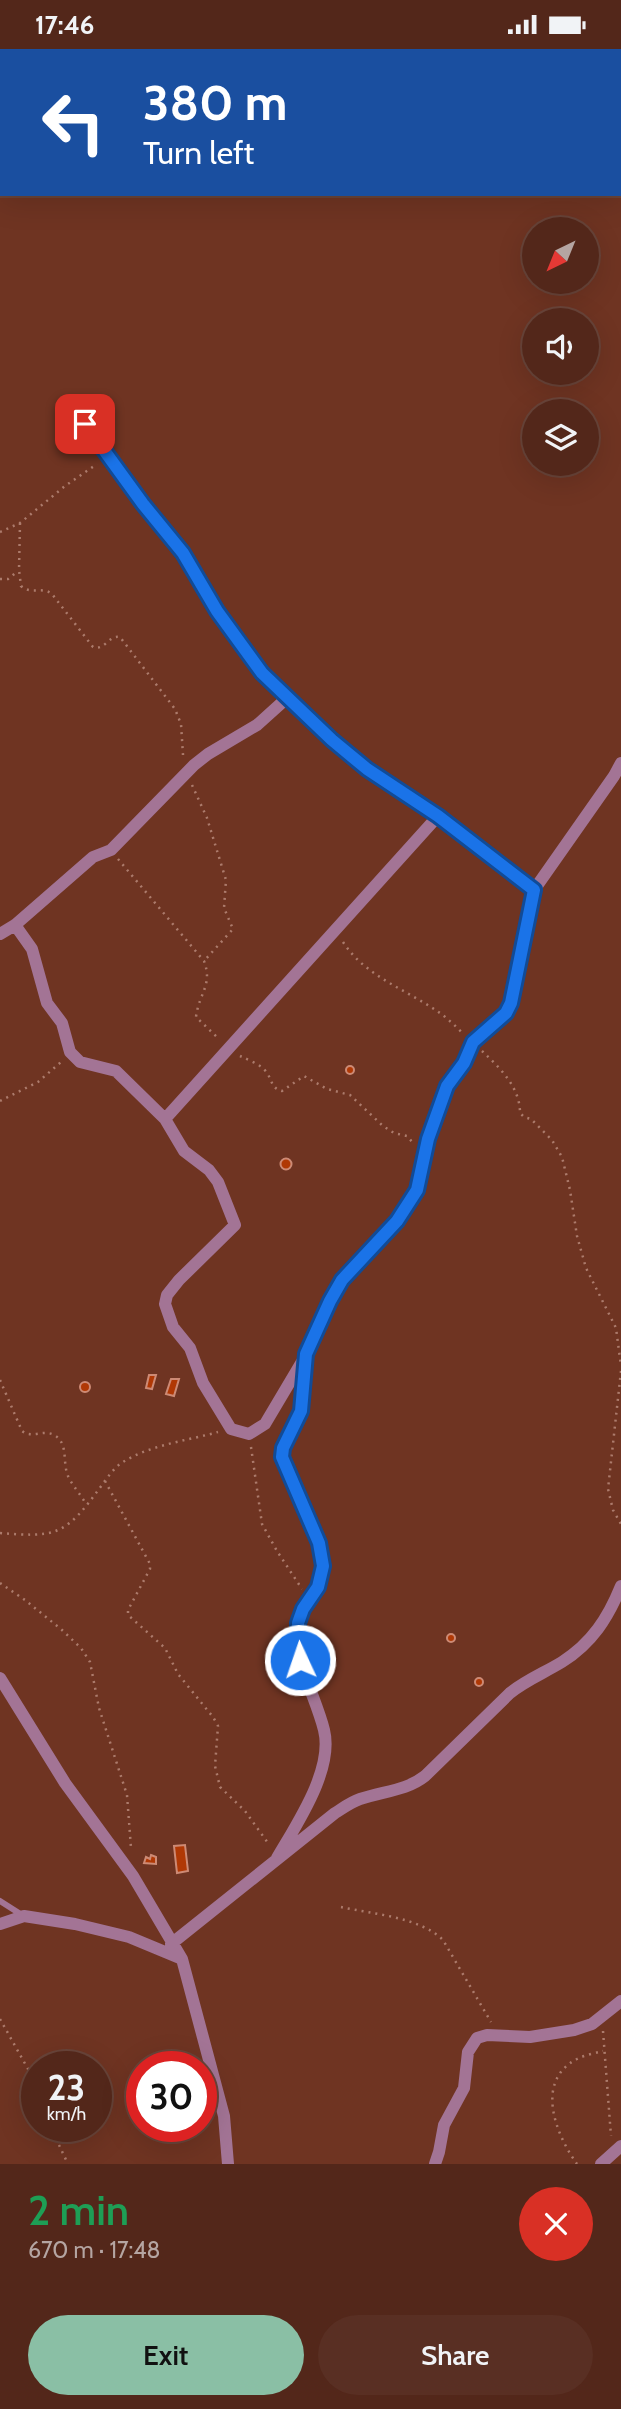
<!DOCTYPE html>
<html lang="en">
<head>
<meta charset="utf-8">
<style>
  :root { --surface:#53271a; --page:#592f23; --text:#f1f3f6; --muted:#b5a5a2; --line:#694439; --accent:#8abfa5 }
  body { margin:0; font-family:Cabin,sans-serif; background:var(--page); color:var(--text); height:100vh; display:flex; flex-direction:column; font-size:26px; white-space:nowrap }
  * { box-sizing:border-box; margin:0 }
  p { font-size:23px; color:var(--muted) }
  .icon { flex:none; width:38px; height:38px; fill:none; stroke:currentColor; stroke-width:2; stroke-linecap:round; stroke-linejoin:round }
  .map { position:relative; height:2115px; overflow:hidden }
  .sheet { display:flex; flex-direction:column; background:var(--surface); flex:1 }
  .sheet>* { flex:none }
  .banner { position:absolute; left:0px; top:0px; width:621px; height:147px; box-shadow:0 7px 28px #0002,0 0 0 2px var(--line); background:#1a4fa0; color:#fff; overflow:hidden }
  .needle { width:46px; rotate:223deg }
  .tools { position:absolute; left:522px; top:168px; display:grid; gap:14px }
  .tools a { display:grid; place-items:center; width:77px; height:77px; border-radius:50%; background:var(--surface); box-shadow:0 7px 28px #0002,0 0 0 2px var(--line); font-size:35px }
  .speed { position:absolute; left:21px; top:2002px; display:flex; gap:14px; font-size:35px; font-weight:700; text-align:center }
  .speed>* { display:grid; place-content:center; width:91px; height:91px; border-radius:50%; background:var(--surface); box-shadow:0 7px 28px #0002,0 0 0 2px var(--line); line-height:1 }
  .speed small { font-size:18px; font-weight:400 }
  .speed .limit { border:10px solid #d22; background:#fff; color:#111 }
  .pin { position:absolute; display:grid; place-items:center; width:60px; height:60px; color:#fff; margin:-30px; border-radius:14px; box-shadow:0 4px 10px #0006 }
  .me { position:absolute; width:77px; margin:-38px; rotate:357deg; stroke-linejoin:round; filter:drop-shadow(0 0 5px #0008) }
  .turn { display:flex; align-items:center; gap:24px; height:147px; padding:0 28px; font-size:32px }
  .turn .icon { width:91px; height:91px; stroke-width:2.5 }
  .turn b { display:block; font-size:49px; line-height:60px }
  .round { display:grid; place-items:center; flex:none; width:74px; height:74px; border-radius:37px; background:var(--page) }
  .overview { display:flex; align-items:center; justify-content:space-between; height:119px; padding:0 28px }
  h1 { font-size:42px; font-weight:600; line-height:52px; color:#1e9e55 }
  .cta { display:flex; gap:14px; margin-top:auto; padding:14px 28px }
  .cta a { flex:1; height:80px; border-radius:42px; background:var(--accent); color:#111; font-size:28px; font-weight:600; line-height:80px; text-align:center }
  .cta a+a { background:var(--page); color:var(--text) }
  .status { display:flex; justify-content:space-between; align-items:center; height:49px; padding:0 35px; background:var(--surface); direction:ltr }
  .status svg { height:19px; fill:currentColor }
  .map>svg:first-child { display:block }
</style>
</head>
<body>
<div class="status"><b>17:46</b><svg viewBox="0 0 49 12"><path d="M0 12V9h3v3zM5 12V6h3v6zM10 12V3h3v9zM15 12V0h3v12zM26 1h20v11H26zM47 4h2v5h-2z"/></svg></div>
<div class="map">
<svg width="621" height="2115" viewBox="0 0 621 2115">
  <rect width="100%" height="100%" fill="#6f3422"/>
  <path fill="#b03805" stroke="#cd8a75" stroke-width="2" d="M346 1021a4 4 0 1 1 8 0a4 4 0 1 1-8 0Z
    M280.5 1115a5.5 5.5 0 1 1 11 0a5.5 5.5 0 1 1-11 0Z
    M149 1326H156L152 1340 146 1339Z
    M171 1330H179L174 1347 166 1345Z
    M80 1338a5 5 0 1 1 10 0a5 5 0 1 1-10 0Z
    M447 1589a4 4 0 1 1 8 0a4 4 0 1 1-8 0Z
    M475 1633a4 4 0 1 1 8 0a4 4 0 1 1-8 0Z
    M185 1796 188 1822 177 1824 174 1797Z
    M151 1806 156 1808V1815L144 1814 146 1808 150 1810Z"/>
  <g fill="none" stroke-linecap="round" stroke-linejoin="round">
    <path stroke="#ac7b6c" stroke-width="2.5" stroke-dasharray="2 5" stroke-linecap="butt" d="M20 474 19 521 21 537C31 546 42 537 52 545L93 598C105 602 108 586 120 588L175 660 181 675 183 706
      M0 483 20 474 65 437 97 415
      M0 530H8L18 522
      M192 736 207 769 226 831 224 859 233 880 204 912
      M118 810 204 912C213 936 199 944 196 968L219 990
      M343 893C366 929 411 942 444 967 451 973 458 979 464 986
      M482 1002C500 1019 520 1038 520 1064L524 1068 531 1070 552 1091 562 1108 570 1141 577 1187 586 1219 616 1279 621 1317
      M240 1007C249 1011 262 1016 267 1024 273 1033 271 1039 282 1042L304 1027 327 1040 350 1046 383 1077 394 1084 407 1087 414 1095
      M0 1052 38 1033 61 1013
      M621 1322 608 1440 613 1461 621 1475
      M0 1331 22 1382C32 1390 43 1380 54 1386 69 1394 62 1413 68 1427 72 1436 81 1446 86 1455
      M251 1398 262 1475 277 1502 302 1540
      M105 1432 150 1515V1520L128 1561V1566L165 1599 178 1625 213 1668 218 1677 215 1717 220 1738 245 1762 268 1794
      M0 1484C52 1488 64 1488 96 1444 103 1435 111 1422 120 1415 148 1396 186 1392 218 1383
      M0 1534 25 1551 62 1581 81 1599 90 1613 99 1659 127 1746 131 1799
      M341 1858C372 1865 420 1868 443 1891L491 1973
      M0 1970 37 2036
      M603 1982 611 2087
      M50 2077 68 2115
      M577 2115C556 2086 534 2032 577 2010 585 2006 595 2004 603 2002"/>
    <path stroke="#a37495" stroke-width="6" d="M0 1852 22 1866"/>
    <path stroke="#a37495" stroke-width="12" d="M75 361 143 455 183 504 217 562 262 624 332 691 367 720 438 767 534 841
      M15 876 32 900 47 954 62 974 70 1003 80 1013 116 1022 165 1070 184 1102 209 1121 218 1133 235 1176 179 1231 167 1246 165 1255 173 1278 190 1299 203 1334 231 1380 249 1385 265 1375 303 1311
      M0 885 15 876 93 808 111 801 194 716 208 705 257 676 287 649
      M165 1070 438 767
      M0 1629 65 1734 133 1827 182 1910 224 2067 228 2115
      M277 1809C296 1776 334 1721 324 1681 315 1645 293 1612 298 1573 299 1563 306 1558 311 1550 323 1533 325 1513 319 1494L282 1407 283 1399 301 1362 306 1305 330 1252 343 1232 397 1172 417 1141 432 1075 447 1037 464 1014 473 993 506 964 511 954 534 841 614 727 621 714
      M0 1875 24 1867 75 1875 129 1888 182 1910
      M171 1895 335 1764C343 1759 351 1753 360 1750 383 1742 406 1742 425 1727L510 1644C526 1631 544 1624 562 1613 592 1594 608 1569 621 1537
      M435 2115 439 2103 444 2076 464 2039 468 2003 477 1989 487 1986 530 1988 574 1981 592 1975 621 1952
      M601 2115 621 2097"/>
  </g>
  <g fill="none" stroke-linecap="round" stroke-linejoin="round">
    <defs>
      <path id="route" d="M85 375 143 455 183 504 217 562 262 624 332 691 367 720 438 767 534 841 511 954 506 964 473 993 464 1014 447 1037 428 1090 417 1141 397 1172 342 1231 330 1252 306 1305 301 1362 283 1399 282 1408 319 1494 323 1517 318 1538 303 1560 298 1574 300 1611"/>
    </defs>
    <use href="#route" stroke="#114b97" stroke-width="18"/>
    <use href="#route" stroke="#1a73e8" stroke-width="12"/>
  </g>
</svg>
<div class="tools">
<a><svg class="needle" viewBox="-14 -14 28 28"><path d="M0-13l5 13h-10z" fill="#e53935"/><path d="M0 13l5-13h-10z" fill="#b5a5a2"/></svg></a>
<a><svg class="icon" aria-label="sound" viewBox="0 0 24 24"><path d="M4 9h4l5-4v14l-5-4H4zM17 9q2 3 0 6"/></svg></a>
<a><svg class="icon" aria-label="layers" viewBox="0 0 24 24"><path d="M12 4l9 5-9 5-9-5zM3 14l9 5 9-5"/></svg></a>
</div>
<div class="speed"><div>23<small>km/h</small></div><div class="limit">30</div></div>
<div class="pin" style="left:85px;top:375px;background:#d93025"><svg class="icon" aria-label="arrive" viewBox="0 0 24 24"><path d="M6 21V4h12l-3 4 3 4H6"/></svg></div>
<svg class="me" style="left:300px;top:1611px" viewBox="-20 -20 40 40"><circle r="17" fill="#1a73e8" stroke="#fff" stroke-width="3"/><path d="M0-11L8 9 0 5-8 9z" fill="#fff"/></svg>
<div class="banner">
<div class="turn"><svg class="icon" aria-label="left" viewBox="0 0 24 24"><path d="M17 20v-9H6M10 6l-5 5 5 5"/></svg><div><b>380 m</b>Turn left</div></div>
</div>
</div>
<section class="sheet">
<div class="overview"><div><h1>2 min</h1><p>670 m · 17:48</p></div><a class="round" style="background:#d93025;color:#fff"><svg class="icon" aria-label="close" viewBox="0 0 24 24"><path d="M6 6l12 12M18 6L6 18"/></svg></a></div>
<div class="cta"><a>Exit</a><a>Share</a></div>
</section>
</body>
</html>
